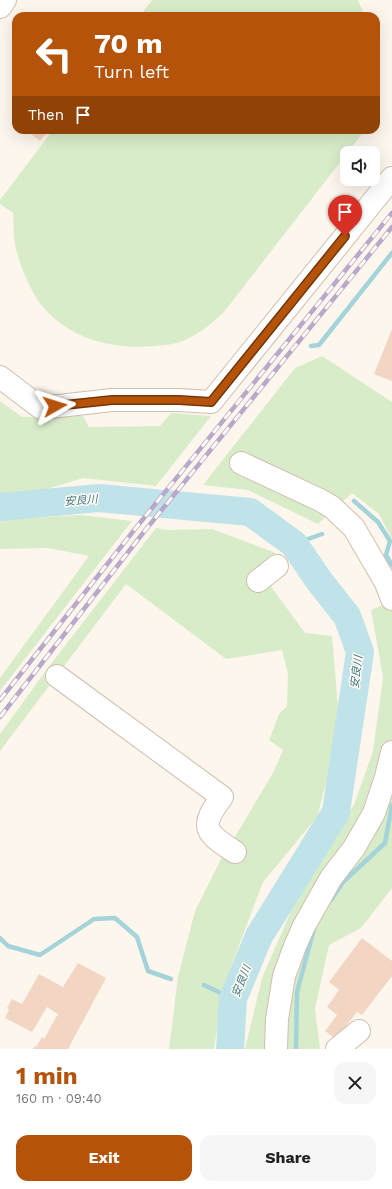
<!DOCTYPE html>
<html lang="en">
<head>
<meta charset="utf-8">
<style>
  :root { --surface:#fff; --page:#f6f6f6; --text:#202124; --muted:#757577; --accent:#b45309 }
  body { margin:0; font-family:"Work Sans","Noto Sans JP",sans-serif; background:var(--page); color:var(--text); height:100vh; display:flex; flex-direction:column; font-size:15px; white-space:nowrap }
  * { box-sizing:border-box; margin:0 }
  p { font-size:13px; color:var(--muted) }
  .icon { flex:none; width:22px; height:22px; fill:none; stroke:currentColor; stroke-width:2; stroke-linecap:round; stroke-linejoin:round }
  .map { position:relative; height:1049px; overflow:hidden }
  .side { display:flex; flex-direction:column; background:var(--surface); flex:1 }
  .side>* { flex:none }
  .top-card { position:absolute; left:12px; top:12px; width:368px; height:122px; border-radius:12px; box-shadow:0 4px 16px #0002; background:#b45309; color:#fff; overflow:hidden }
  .buttons { position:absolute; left:340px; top:146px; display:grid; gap:8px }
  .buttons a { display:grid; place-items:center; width:40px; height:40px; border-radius:8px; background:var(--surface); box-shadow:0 4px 16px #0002; font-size:20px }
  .pin { position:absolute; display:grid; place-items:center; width:34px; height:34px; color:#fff; margin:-41px -17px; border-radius:50% 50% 50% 0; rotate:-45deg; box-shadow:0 0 4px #0007 }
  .pin .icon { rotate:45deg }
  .me { position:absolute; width:44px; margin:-22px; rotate:84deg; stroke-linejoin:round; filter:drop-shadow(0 0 3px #0008) }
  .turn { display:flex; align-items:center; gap:14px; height:84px; padding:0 16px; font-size:18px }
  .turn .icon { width:52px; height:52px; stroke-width:2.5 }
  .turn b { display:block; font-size:28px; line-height:34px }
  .then { display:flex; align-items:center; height:38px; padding:0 16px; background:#0003; gap:8px; font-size:15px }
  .round { display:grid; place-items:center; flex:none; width:42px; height:42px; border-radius:12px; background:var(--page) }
  .headline { display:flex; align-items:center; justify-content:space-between; height:68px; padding:0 16px }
  h1 { font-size:24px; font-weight:700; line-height:30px; color:var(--accent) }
  .cta { display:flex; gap:8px; margin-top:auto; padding:8px 16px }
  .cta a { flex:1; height:46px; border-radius:12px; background:var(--accent); color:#fff; font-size:16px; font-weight:700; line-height:46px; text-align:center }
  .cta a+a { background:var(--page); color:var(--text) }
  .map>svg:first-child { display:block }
</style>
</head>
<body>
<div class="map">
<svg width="392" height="1049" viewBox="0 0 392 1049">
  <rect width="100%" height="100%" fill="#fdf6ec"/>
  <path fill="#d8ecc9" d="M152 0H358L365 16H140Z
    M53 130H365L224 312C212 323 201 333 185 340 177 344 165 345 156 346 114 350 71 340 43 307 31 293 18 262 15 244 13 234 14 223 13 213L0 204V200Z
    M322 356 392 402V539L379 514 352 493 318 524 248 490 203 485 295 368Z
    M0 401 22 417 83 416 89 427 160 426 171 413 211 416 156 486 83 478 44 490 0 494Z
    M81 515 132 521 0 691V678L89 556 48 548 0 549V520Z
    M156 528 168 530 212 529 276 553 261 573 305 633 332 636 340 731 317 817 263 882 223 988 214 1049H169L178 977 195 911 223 855 233 840 273 773 283 750 269 740 279 714 287 706 288 674 282 650 226 659 126 584 0 751V734L47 669Z
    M392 601V888L361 928 329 945 315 1009 320 1049H245L262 978 308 872 354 805 373 751 383 677 371 610Z"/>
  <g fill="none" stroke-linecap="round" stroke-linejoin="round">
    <path stroke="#a5d3da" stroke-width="4.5" d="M311 346 319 345 392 253
      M354 501 378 522 390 541 386 555 392 565
      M294 544 322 534
      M331 900 343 882 385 843 392 805
      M0 938 8 946 40 955 94 919 115 918 137 937 148 971 171 979
      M204 985 233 999
      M296 1049 297 992 314 929"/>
    <path stroke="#bfe3e8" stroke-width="28" d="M0 507 99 498 250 512 294 544 320 582 347 616 360 652 336 812 259 936 233 999 230 1049"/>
  </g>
  <path fill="#f3d5c3" d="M26 130H49L40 141Z
    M392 329V381L374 374Z
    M362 938 392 961V976L362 1015 357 1012 336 1039 325 1031 337 1015 327 1007 339 990 329 982Z
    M78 963 106 978 68 1049H33L35 1046 36 1047 42 1037 44 1039 58 1014 47 1007 32 1032 5 1018 9 1010 7 1008 12 999 22 1004 39 974 63 987Z"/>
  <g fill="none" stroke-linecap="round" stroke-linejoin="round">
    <defs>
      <path id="minor" d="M0 7 5 0
        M0 377 41 408 112 400H179L211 402 392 178
        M241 463 320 500 332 507 354 528 386 583 392 599
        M258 581 277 566
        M57 676 222 797C199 827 205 833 235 852
        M276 1049 277 1019 284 976 295 946 304 926 331 878 354 848 374 813 386 777 392 752
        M337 1049 359 1031"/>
    </defs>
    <use href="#minor" stroke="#d1beb0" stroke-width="24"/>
    <use href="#minor" stroke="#fff" stroke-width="22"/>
    <defs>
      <path id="rail" d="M0 700 135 529 392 213
        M0 717 143 533 392 227"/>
    </defs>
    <use href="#rail" stroke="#b9a8c9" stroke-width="4.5"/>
    <use href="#rail" stroke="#fffaf3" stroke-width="3" stroke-dasharray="9" stroke-linecap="butt"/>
  </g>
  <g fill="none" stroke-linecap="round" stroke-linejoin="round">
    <defs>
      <path id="route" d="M55 406 112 400H179L211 402 345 236"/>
    </defs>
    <use href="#route" stroke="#753606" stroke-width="10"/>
    <use href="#route" stroke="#b45309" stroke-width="7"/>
  </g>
  <g text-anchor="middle" stroke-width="3" stroke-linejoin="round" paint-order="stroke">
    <g font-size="11" font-style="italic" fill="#437c86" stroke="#fffaf3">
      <text transform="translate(81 500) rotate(-4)" y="4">安良川</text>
      <text transform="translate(356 672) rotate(-83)" y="4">安良川</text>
      <text transform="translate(241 981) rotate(-68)" y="4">安良川</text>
    </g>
  </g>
</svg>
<div class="buttons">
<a><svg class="icon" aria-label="sound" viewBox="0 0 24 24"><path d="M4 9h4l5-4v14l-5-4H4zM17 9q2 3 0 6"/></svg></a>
</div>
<div class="pin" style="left:345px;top:236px;background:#d93025"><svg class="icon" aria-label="arrive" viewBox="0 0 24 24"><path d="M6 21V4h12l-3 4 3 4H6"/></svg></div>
<svg class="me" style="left:55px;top:406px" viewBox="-20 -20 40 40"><path d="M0-17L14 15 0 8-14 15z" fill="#b45309" stroke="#fff" stroke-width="4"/></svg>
<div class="top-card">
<div class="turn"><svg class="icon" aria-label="left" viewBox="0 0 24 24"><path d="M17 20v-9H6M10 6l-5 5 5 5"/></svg><div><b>70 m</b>Turn left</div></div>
<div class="then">Then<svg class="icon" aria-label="arrive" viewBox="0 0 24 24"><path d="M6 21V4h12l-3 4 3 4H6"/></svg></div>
</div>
</div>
<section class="side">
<div class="headline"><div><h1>1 min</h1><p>160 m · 09:40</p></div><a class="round"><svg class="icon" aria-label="close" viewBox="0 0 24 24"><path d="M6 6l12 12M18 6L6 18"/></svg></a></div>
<div class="cta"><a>Exit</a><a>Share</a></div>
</section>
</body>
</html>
